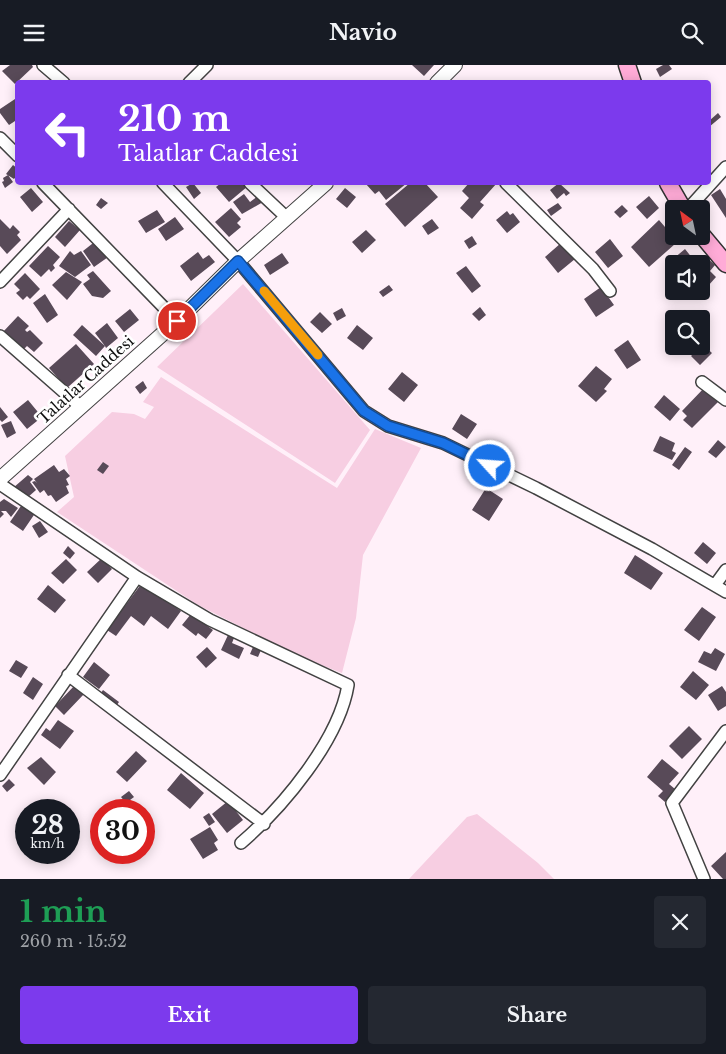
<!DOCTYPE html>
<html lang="en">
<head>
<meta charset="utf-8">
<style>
  :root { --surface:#171b24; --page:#242831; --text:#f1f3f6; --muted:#9ea1a6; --accent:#7c3aed }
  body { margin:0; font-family:"Libre Baskerville",serif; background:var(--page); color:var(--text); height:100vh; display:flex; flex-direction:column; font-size:19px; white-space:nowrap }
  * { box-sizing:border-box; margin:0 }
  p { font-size:16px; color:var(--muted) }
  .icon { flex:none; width:28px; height:28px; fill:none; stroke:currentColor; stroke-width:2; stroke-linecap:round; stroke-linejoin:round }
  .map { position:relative; height:814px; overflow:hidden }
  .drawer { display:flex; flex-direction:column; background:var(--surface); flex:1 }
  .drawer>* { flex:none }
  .banner { position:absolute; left:15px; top:15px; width:696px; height:105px; border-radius:5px; box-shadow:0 2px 12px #0003; background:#7c3aed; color:#fff; overflow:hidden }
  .needle { width:32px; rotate:327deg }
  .tools { position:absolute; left:665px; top:135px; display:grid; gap:10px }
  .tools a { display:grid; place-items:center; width:45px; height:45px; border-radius:5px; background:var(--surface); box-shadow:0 2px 12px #0003; font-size:25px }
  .speed { position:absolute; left:15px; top:734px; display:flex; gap:10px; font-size:25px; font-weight:700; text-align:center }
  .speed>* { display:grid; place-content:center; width:65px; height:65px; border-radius:50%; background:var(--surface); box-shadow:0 2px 12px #0003; line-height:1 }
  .speed small { font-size:12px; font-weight:400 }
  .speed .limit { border:8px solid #d22; background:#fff; color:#111 }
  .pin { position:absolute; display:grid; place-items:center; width:42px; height:42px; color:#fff; margin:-21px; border:2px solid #fff; border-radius:50%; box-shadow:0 1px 5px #0007 }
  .me { position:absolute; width:55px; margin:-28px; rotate:296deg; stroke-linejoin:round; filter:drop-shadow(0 0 4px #0008) }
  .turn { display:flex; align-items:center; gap:18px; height:105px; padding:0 20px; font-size:22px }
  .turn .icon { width:65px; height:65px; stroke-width:2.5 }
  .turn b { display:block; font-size:35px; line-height:42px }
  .round { display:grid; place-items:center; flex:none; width:52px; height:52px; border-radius:5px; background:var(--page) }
  .head { display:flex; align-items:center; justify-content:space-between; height:85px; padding:0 20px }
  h1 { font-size:30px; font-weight:700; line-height:38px; color:#1e9e55 }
  .primary-button { display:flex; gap:10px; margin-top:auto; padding:10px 20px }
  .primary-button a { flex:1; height:58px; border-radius:5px; background:var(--accent); color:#fff; font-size:20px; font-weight:700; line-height:58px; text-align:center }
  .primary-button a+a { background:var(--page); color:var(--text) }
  header { display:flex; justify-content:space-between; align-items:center; height:65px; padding:0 20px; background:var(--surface); font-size:22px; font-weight:700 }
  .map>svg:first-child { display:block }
</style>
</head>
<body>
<header><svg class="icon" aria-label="menu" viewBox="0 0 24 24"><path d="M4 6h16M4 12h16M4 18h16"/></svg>Navio<svg class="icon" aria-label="search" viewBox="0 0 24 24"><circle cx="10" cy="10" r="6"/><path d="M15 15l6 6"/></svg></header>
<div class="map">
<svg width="726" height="814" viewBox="0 0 726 814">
  <rect width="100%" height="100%" fill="#fff0f9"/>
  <path fill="#f7cee2" d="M243 219 370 365 335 418 157 302Z
    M161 312 337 423 375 364 421 383 363 490 356 553 342 608 300 592 198 540 57 447 74 432 65 391 112 347 134 349 145 354 154 342 143 337Z
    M477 749 538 798 554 814H409L467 752Z"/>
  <path fill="#584a58" d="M10 0H32L33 2 15 19 2 6Z
    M412 0H434L424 11Z
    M663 0H669L672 4 660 12 656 4Z
    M18 32V54L9 60 0 48V44Z
    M718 48 721 52 709 62V56Z
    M13 100 18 104V109L14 114 6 109Z
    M8 110 13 117 5 123 2 117 4 116 3 113Z
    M193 118 201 128 194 134 186 122Z
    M221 118H246L248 121 229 137 216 122Z
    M365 118H407L386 135 379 126 375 129Z
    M410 118H425L438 132 405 162 385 139Z
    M469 118H497L480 137 484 140 472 154 460 143 469 133 462 126Z
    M559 118 570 128 566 131 564 128 557 134 550 125Z
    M31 123 43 137 32 147 20 132Z
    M345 123 356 132 347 143 336 134Z
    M720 124 726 134V153L711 130Z
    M244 129 250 137 258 131 263 137 242 149 233 137Z
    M649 131 659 143 647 154 636 142Z
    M101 133 108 138 101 144 96 140Z
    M558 138 562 143 551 151 547 145Z
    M622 140 628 146 620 153 614 147Z
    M231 143 241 154 237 158 241 162 229 172 215 157Z
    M157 145 165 157 146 168 138 156Z
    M507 146 510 150 513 148 520 157 507 168 496 155Z
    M175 152 184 164 166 176 158 164Z
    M0 154 10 164 13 160 20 167 17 170 21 175 7 189 0 181Z
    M432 154 439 163 428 170 422 161Z
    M674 154V171H684L649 202 631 182 659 155 665 162Z
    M69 156 80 165 65 182 55 172Z
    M366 165 376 175 362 188 352 177Z
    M472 171 477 179 469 184 464 176Z
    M610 174 623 191 608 203 595 187Z
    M97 175 111 190 94 202 83 186Z
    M561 178 575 194 558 208 545 192Z
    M48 181 60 192 53 200 55 203 51 207 49 204 41 212 29 201Z
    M685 184 693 194 687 199H676L673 194Z
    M70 186 74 190 81 186 91 200 75 212 59 201Z
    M198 187 203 194 209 190 215 197 191 216 180 201Z
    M282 188 289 198 270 210 264 200Z
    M706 192 715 200 710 206 716 212 700 230 696 226H701V199H699Z
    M466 201 481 221 472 228 456 208Z
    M93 206 111 226 103 233 92 231 83 219 90 214 87 210Z
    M66 207 82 217 67 235 52 220Z
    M25 208 40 224 30 234 27 231 23 235 16 228 20 225 14 219Z
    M389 220 393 225 383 232 379 227Z
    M601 222 614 240 596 252 584 234Z
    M45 229 58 250 47 258 33 238Z
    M480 242 486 250 479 256 472 249Z
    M342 243 346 251 337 256 333 248Z
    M130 244 139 255 124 267 115 256Z
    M320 247 332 259 322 268 310 257Z
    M18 251 29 261 25 265 27 267 30 265 43 278 34 287 27 281 21 287 2 268Z
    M107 258 118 273 106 283 105 281 96 291 73 270 82 260 105 281 95 268Z
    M357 260 373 273 363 285 347 273Z
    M628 275 641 295 627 304 614 285Z
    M701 278 712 288 700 300 691 291 701 281Z
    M76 279 94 299 67 323 49 303Z
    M596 301 612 314 604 324 607 326 596 337 578 321Z
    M402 307 418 320 404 337 388 324Z
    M143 316 147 323 140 329 135 322Z
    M705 322 719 336 692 363 683 355 687 351 682 346Z
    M664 330 680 344 670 356 654 342Z
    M28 335 42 352 27 364 13 347Z
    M0 342 8 352 2 357 0 355Z
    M461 349 477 359 467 374 452 364Z
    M11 356 16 368 7 373 1 360Z
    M660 371 675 378 672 386 676 388 672 395 653 386Z
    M718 375 726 382 716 393 708 387Z
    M685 382 692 387 679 405 672 400Z
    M103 397 109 401 103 409 97 405Z
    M54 400 59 407 64 404 70 411 66 414 69 420 66 421 69 428 56 437 51 430 48 431 44 425 40 428 32 417 35 416 37 418 34 414Z
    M28 410 33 414 30 417 36 425 27 433 13 423Z
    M486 423 503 434 489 456 472 445Z
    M4 434 18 443 11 452 6 446H1L4 449 0 453V437Z
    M23 438 36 447 23 466 10 457Z
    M40 456 48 467 39 473 32 461Z
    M703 477 716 488 707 499 694 488Z
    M68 481 75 488 70 494 63 488Z
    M635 490 663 508 651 525 624 508Z
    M102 493 112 504 98 518 87 507Z
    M66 494 77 505 63 519 51 508Z
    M142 518 181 546 168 564 151 551 144 561 131 551 116 571 107 565Z
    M48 520 66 535 55 548 37 534Z
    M702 542 716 552 699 576 684 565Z
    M191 549 213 565 206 574 198 568 196 571 182 560Z
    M228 570 234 573 232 578 244 583 239 594 221 585Z
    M207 582 217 593 206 603 196 592Z
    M253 582 261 585 258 592 250 589Z
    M715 583 725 589 716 606 698 597 704 586 711 589Z
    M16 595 28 602 21 613 9 606Z
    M94 597 110 610 99 624 83 612Z
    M693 606 709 620 696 635 680 622Z
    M33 612 43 619 33 635 23 628Z
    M75 620 84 629 64 650 55 641Z
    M722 621 726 627V641L718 646 708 630Z
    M103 625 119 637 114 644 98 632Z
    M58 655 74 666 60 684 41 670 46 663 50 666Z
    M689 661 702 674 682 694 669 681Z
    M136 686 147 696 127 717 116 707Z
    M41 692 56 707 44 720 27 703Z
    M662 694 679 708 669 719 675 724 665 737 658 731 663 726 647 712Z
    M181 708 204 728 190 744 167 725Z
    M9 714 15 720 7 727 2 721Z
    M129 726 134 732 126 738 121 732Z
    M228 736 243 755 227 768 212 749Z
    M209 748 215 757 209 761 203 752Z
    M210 762 218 775 214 778 218 785 203 794 190 774Z
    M726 787V814H723L711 801Z"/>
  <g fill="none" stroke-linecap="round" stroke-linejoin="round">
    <defs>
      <path id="minor" d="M43 0 64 18
        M189 18 207 0
        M0 73 18 91
        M43 118 177 256
        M163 118 238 196 364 346 388 361 443 378 536 423 652 484 726 527
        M250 118 286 152
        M506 118 593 204 610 226
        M688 144 726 102
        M0 217 69 144
        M0 271 81 342
        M702 317 726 335
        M0 419 137 512 210 555 348 620C339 675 283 742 241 778
        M715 520 726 505
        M68 610 264 759
        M0 710 137 512
        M704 814 672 738 726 666"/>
      <path id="tertiary" d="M437 18 455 0
        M0 414 177 256 238 196 326 118"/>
      <path id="secondary" d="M627 0 633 18
        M668 118 683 144
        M701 169 726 199"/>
    </defs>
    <use href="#minor" stroke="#424242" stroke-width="14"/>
    <use href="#tertiary" stroke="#424242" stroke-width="16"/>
    <use href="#secondary" stroke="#313131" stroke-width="19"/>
    <use href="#minor" stroke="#fff" stroke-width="11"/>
    <use href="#tertiary" stroke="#fff" stroke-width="14"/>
    <use href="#secondary" stroke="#ffabd7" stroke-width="16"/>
  </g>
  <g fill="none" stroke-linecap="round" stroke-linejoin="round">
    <defs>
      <path id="route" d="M177 256 238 196 364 346 388 361 443 378 490 401"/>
    </defs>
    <use href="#route" stroke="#114b97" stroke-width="12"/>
    <use href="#route" stroke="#1a73e8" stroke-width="9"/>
    <path stroke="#f59e0b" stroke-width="9" d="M264 226 318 290"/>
  </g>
  <g text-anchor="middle" stroke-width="5" stroke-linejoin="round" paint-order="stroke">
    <g font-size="15" fill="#0f0f0f" stroke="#fff">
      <text transform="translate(86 315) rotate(-42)" y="5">Talatlar Caddesi</text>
    </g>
  </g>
</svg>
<div class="tools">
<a><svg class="needle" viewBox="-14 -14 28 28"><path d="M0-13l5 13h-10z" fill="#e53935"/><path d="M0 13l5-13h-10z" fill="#9ea1a6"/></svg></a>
<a><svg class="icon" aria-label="sound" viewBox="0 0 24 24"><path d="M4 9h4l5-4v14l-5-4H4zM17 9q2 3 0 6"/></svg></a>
<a><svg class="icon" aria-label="search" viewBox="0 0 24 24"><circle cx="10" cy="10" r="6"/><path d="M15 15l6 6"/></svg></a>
</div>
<div class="speed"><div>28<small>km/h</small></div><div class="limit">30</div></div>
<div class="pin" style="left:177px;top:256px;background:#d93025"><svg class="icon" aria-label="arrive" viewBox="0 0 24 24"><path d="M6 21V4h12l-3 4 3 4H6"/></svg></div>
<svg class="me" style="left:490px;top:401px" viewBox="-20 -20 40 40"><circle r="17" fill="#1a73e8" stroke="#fff" stroke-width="3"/><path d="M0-11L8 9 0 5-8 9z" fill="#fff"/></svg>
<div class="banner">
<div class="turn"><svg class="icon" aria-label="left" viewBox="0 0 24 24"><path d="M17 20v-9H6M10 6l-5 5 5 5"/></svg><div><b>210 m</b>Talatlar Caddesi</div></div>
</div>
</div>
<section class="drawer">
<div class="head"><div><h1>1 min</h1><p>260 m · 15:52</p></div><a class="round"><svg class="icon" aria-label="close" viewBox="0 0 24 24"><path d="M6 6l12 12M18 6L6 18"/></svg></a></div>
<div class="primary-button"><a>Exit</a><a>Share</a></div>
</section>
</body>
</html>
